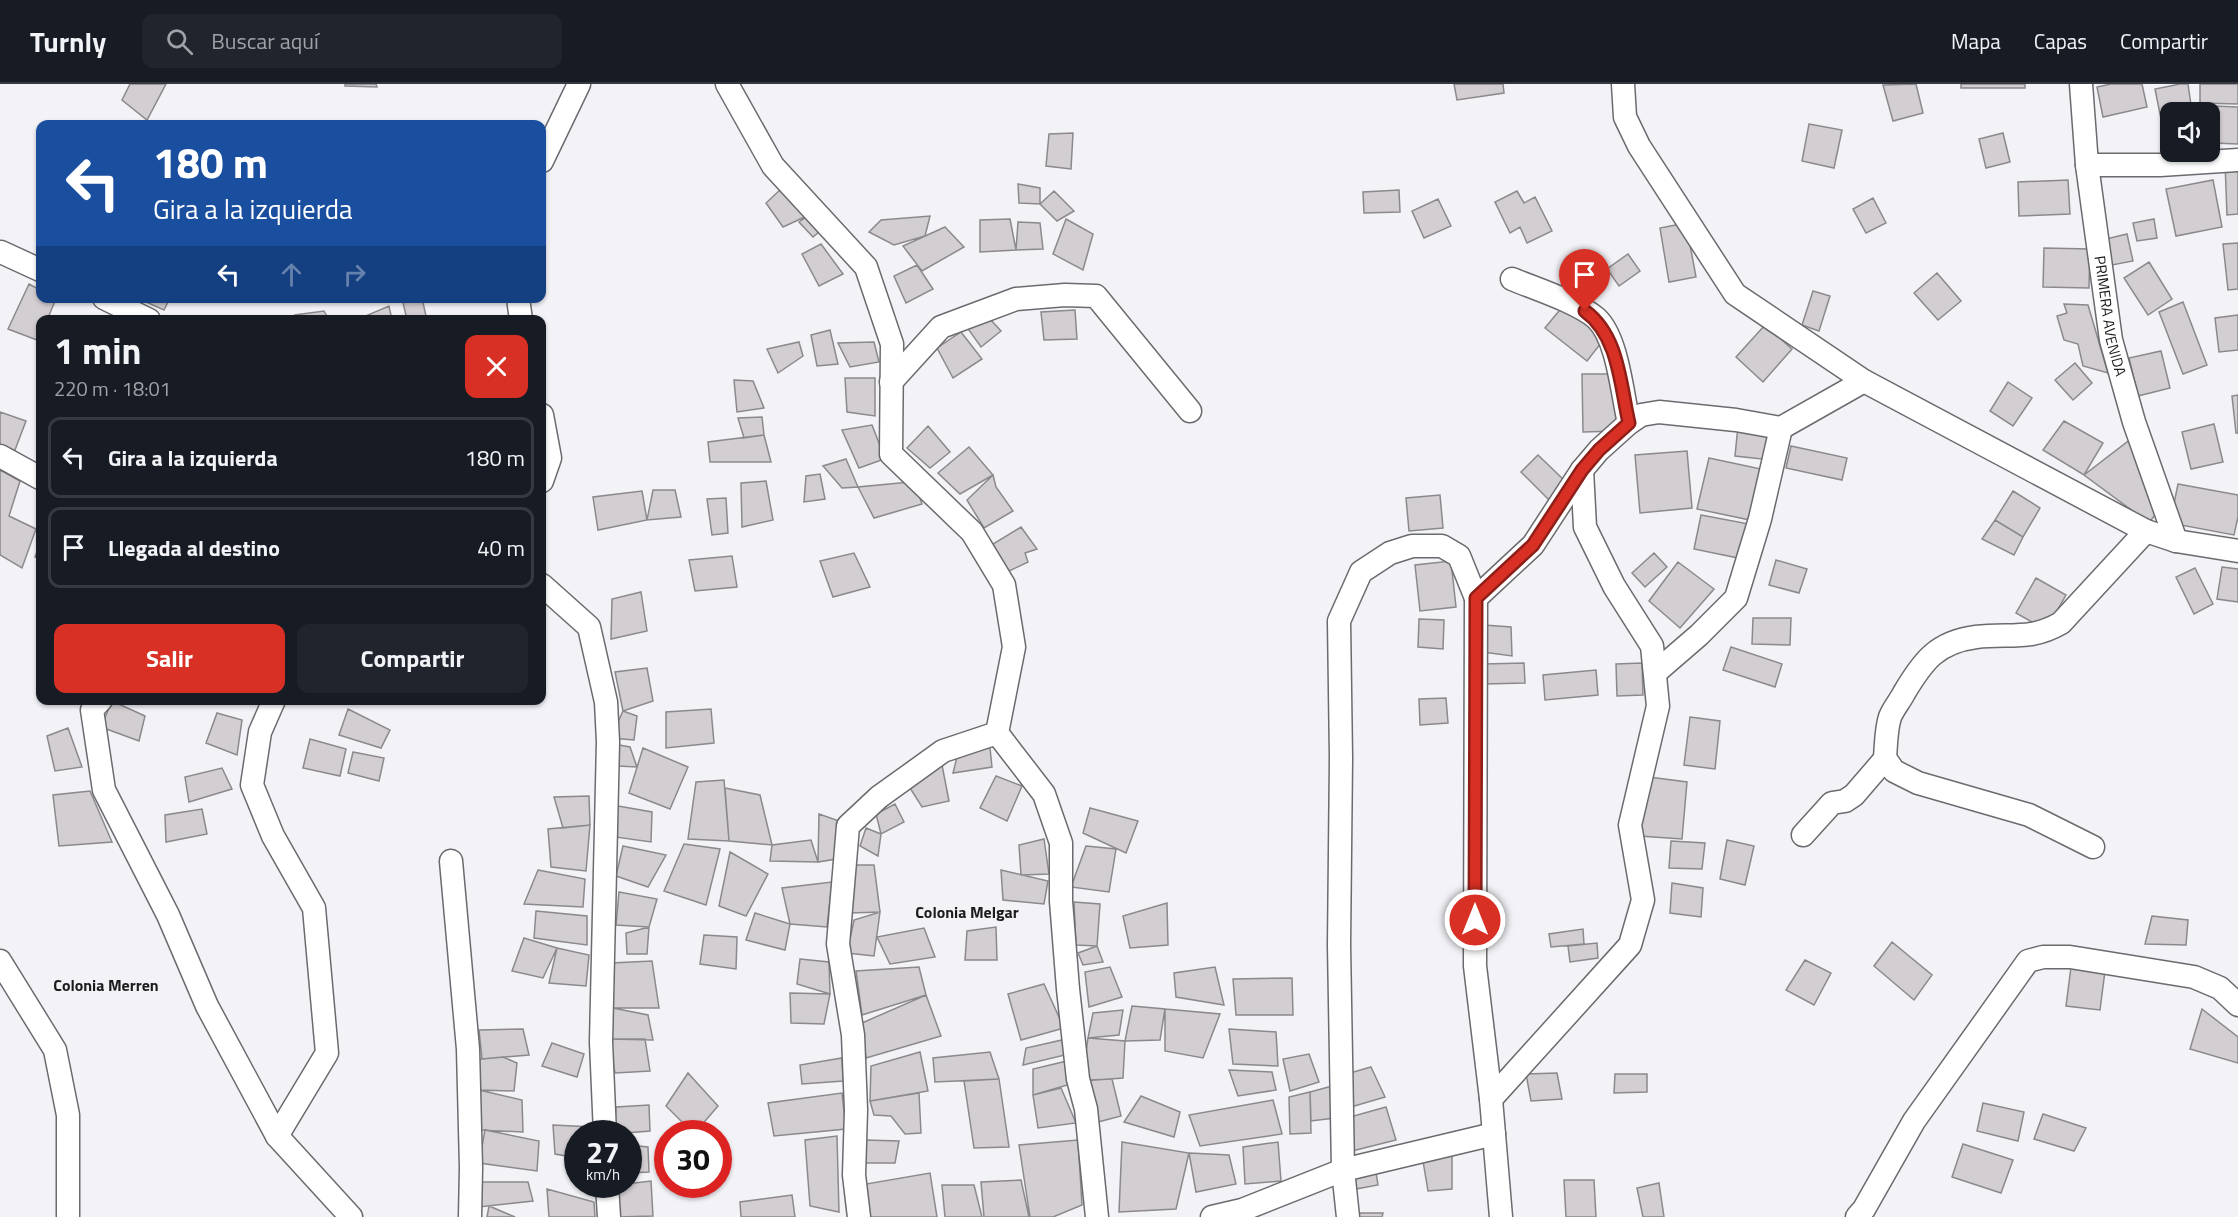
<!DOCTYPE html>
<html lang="es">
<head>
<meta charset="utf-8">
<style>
  :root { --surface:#171b24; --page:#20242c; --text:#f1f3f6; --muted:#9ea1a6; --line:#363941; --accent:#d93025 }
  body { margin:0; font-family:"Titillium Web",sans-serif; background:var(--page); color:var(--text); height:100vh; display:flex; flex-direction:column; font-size:22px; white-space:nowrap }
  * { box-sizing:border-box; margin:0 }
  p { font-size:20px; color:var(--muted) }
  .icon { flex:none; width:33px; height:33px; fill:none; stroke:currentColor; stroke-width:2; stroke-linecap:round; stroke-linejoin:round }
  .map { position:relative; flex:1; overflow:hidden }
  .details { position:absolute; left:36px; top:231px; width:510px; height:390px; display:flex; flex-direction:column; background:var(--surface); border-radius:12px; box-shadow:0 2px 4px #0004 }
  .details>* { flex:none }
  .banner { position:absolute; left:36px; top:36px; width:510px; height:183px; border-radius:12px; box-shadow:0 2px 4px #0004; background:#1a4fa0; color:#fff; overflow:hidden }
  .buttons { position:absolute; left:2160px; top:18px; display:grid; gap:12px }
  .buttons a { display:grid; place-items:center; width:60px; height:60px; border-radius:12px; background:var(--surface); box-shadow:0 2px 4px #0004; font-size:30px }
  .speed { position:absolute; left:564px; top:1036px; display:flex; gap:12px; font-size:30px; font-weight:700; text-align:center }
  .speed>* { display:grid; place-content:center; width:78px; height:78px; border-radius:50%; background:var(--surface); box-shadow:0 2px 4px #0004; line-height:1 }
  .speed small { font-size:15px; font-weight:400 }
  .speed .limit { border:9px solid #d22; background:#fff; color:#111 }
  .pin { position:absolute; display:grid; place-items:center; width:51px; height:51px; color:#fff; margin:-62px -26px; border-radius:50% 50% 50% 0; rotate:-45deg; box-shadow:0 0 6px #0007 }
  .pin .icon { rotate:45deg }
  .me { position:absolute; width:66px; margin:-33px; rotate:0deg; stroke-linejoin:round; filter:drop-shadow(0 0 4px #0008) }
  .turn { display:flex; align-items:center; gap:21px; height:126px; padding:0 18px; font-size:27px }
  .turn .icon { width:78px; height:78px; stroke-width:2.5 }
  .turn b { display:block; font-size:42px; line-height:51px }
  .lanes { display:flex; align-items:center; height:57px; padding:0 18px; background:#0003; justify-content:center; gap:30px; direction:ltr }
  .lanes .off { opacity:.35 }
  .round { display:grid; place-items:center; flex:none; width:63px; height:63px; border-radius:12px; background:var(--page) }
  .headline { display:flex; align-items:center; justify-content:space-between; height:102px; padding:0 18px }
  h1 { font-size:36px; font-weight:700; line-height:45px }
  .primary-button { display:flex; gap:12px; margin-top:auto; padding:12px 18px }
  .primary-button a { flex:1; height:69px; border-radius:12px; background:var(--accent); color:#fff; font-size:24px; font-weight:700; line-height:69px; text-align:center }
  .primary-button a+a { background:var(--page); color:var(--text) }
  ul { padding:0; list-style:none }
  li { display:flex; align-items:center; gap:18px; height:81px; margin:0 12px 9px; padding:0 6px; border:3px solid var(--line); border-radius:12px }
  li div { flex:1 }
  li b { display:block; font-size:22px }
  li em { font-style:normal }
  header { display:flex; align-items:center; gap:36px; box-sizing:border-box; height:84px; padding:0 30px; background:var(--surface); border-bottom:2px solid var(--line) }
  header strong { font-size:28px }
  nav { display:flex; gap:33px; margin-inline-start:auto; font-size:21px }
  .search { width:420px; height:54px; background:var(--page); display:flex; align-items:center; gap:15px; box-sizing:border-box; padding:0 21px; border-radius:12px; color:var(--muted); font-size:22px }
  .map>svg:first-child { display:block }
</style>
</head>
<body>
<header>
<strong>Turnly</strong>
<div class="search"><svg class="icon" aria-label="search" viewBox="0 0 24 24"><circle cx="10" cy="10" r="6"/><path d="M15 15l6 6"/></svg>Buscar aquí</div>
<nav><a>Mapa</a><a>Capas</a><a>Compartir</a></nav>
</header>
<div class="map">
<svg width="2238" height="1133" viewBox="0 0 2238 1133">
  <rect width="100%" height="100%" fill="#f2f2f7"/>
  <path fill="#d2ced2" stroke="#8c898d" stroke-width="1.5" d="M130 0H166L147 36 122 16Z
    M345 0H376L377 3 345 2Z
    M1454 0H1503L1504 9 1457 16Z
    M1916 0 1923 29 1893 37 1883 1Z
    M1961 0H2025V4H1961Z
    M2111 0H2142L2147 23 2103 33 2097 3Z
    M2180 0H2188L2192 28H2170V49L2164 50 2155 5Z
    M2200 0H2238V20L2200 19Z
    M2214 22 2238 23V60L2214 59Z
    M385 38 403 39V40H384Z
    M1809 40 1842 46 1834 84 1802 77Z
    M1073 49 1071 85 1046 82 1049 50Z
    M2003 49 2010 78 1986 84 1979 55Z
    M2225 79 2238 81V130L2227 131Z
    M2068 96 2070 130 2019 132 2018 98Z
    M2213 96 2222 143 2176 152 2166 105Z
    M1018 100 1040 104V120L1019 119Z
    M780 106 809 131 783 143 766 119Z
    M1399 106 1400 128 1364 129 1363 108Z
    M1054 107 1074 127 1057 137 1040 120Z
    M1517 107 1524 119 1535 113 1552 147 1527 159 1520 143 1510 149 1495 118Z
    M1873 114 1886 139 1866 149 1853 125Z
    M1438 115 1451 142 1424 154 1412 127Z
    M809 131 820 147 813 153 799 138Z
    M930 132 925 152 894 161 869 148 881 136Z
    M1010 135 1016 166 980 168V136Z
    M1066 135 1093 150 1083 186 1053 170Z
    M2154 135 2157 154 2137 157 2133 139Z
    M1018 138 1040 139 1043 165 1016 166Z
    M1686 139 1696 193 1669 198 1660 144Z
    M945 143 964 163 922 187 903 162Z
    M2127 150 2133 177 2112 181 2106 155Z
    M2238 159V205L2228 206 2223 160Z
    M821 160 843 190 819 202 802 170Z
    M2044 164 2090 165 2089 204 2043 203Z
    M1628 170 1640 187 1619 202 1607 185Z
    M2149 178 2172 215 2148 231 2124 194Z
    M917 181 933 205 906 219 894 192Z
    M1937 189 1961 217 1938 236 1914 209Z
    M29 200 40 206V214L56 215 47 236H40V249L37 256 8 245Z
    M1813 207 1830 212 1819 247 1802 241Z
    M137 214H170L164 226Z
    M402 214H422L426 232 419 236H407Z
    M2183 218 2207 281 2183 290 2159 228Z
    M2064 220 2088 221 2108 289 2083 282 2078 260 2064 256 2057 232 2067 229Z
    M389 222 392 236H361V234Z
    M1563 222 1605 254 1587 277 1545 244Z
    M1075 226 1077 255 1044 256 1041 228Z
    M324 227 329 236H295V231Z
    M2238 231V266L2219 268 2215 234Z
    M989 234 1001 247 981 263 966 242Z
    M1765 241 1792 265 1763 298 1736 273Z
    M830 246 838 280 817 282 811 251Z
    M961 248 982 275 953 294 937 264Z
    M799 258 803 272 778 289 767 265Z
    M874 258 879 278 850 283 838 259Z
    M2161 267 2170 304 2138 312 2129 274Z
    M2075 279 2092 299 2073 316 2055 296Z
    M1582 290H1617L1618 347 1583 348Z
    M845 294H875V332L847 328Z
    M734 296 753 297 764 324 737 328Z
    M2008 298 2032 314 2013 342 1990 327Z
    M2238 311V349H2236L2232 312Z
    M0 328 26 337 15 366 0 364Z
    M762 333 764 351 744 354 738 334Z
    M2064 337 2103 359 2084 391 2043 366Z
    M2214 340 2223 378 2191 385 2182 348Z
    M872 341 881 364 890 373 859 384 842 346Z
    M928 342 950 368 930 384 907 364Z
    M1738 342 1775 347 1771 376 1735 372Z
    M764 351 771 378H710L708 358Z
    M2131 355 2163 420 2149 439 2084 391Z
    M1791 362 1847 374 1842 396 1786 384Z
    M969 363 993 391 960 410 938 389Z
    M1687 367 1692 424 1640 429 1635 371Z
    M1538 371 1566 398 1549 416 1521 388Z
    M1709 374 1761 385 1750 436 1697 425Z
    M846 375 858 403 842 404 823 382Z
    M0 386 20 397 9 432 36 445 22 484 0 471Z
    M820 390 825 415 804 418 806 392Z
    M993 391 996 403 1013 427 984 444 967 416Z
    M766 397 773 436 742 443 741 399Z
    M910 398 918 408 922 420 874 434 858 403Z
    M2178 400 2238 411V433L2234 451 2170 439Z
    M653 406H675L681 433 647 436Z
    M642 407 647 436 598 446 593 413Z
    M2013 407 2040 424 2023 453 1995 436Z
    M1440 411 1443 444 1409 447 1406 414Z
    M726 414 728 449 712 451 707 415Z
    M1701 431 1749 440 1743 475 1694 465Z
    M1995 436 2023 453 2014 471 1982 455Z
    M1021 443 1037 465 1025 469 1028 478 1005 489 993 460Z
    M40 459V475L35 473Z
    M854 469 870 503 833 513 820 477Z
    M1654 469 1667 483 1645 503 1632 489Z
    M732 472 737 503 695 507 689 476Z
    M1776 476 1807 485 1799 509 1769 501Z
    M1451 477 1456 523 1420 527 1415 481Z
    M1678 478 1714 505 1680 544 1649 517Z
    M2222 483 2238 485V518L2217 515Z
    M2195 484 2213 520 2194 530 2176 493Z
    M2036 494 2066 511 2046 546 2016 529Z
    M641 508 647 547 611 555 612 515Z
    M1753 534H1791L1790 561 1752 560Z
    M1419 535 1444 536 1443 565 1418 563Z
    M1484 541 1511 543 1512 572 1483 568Z
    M1731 563 1782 580 1775 603 1723 586Z
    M1524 579 1525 599 1485 600 1484 580Z
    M1642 579 1643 611 1617 612 1616 580Z
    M647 584 653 617 623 627 615 588Z
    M1596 586 1598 611 1545 616 1543 591Z
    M1446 614 1448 639 1420 641 1419 615Z
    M112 617 145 632 139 657 101 643Z
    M348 625 390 646 381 664 339 651Z
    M711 625 714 659 666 664V628Z
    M623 627 637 632 634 656 611 654Z
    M217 629 242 636 237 671 206 659Z
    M1690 633 1720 637 1715 685 1684 681Z
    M68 644 82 683 55 687 47 652Z
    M310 655 346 665 340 692 303 684Z
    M619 661 630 663 637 683 618 682Z
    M643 664 688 683 670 725 629 709Z
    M990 664 992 683 953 689 958 669Z
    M353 668 384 674 379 697 348 689Z
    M942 681 949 717 922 723 910 704Z
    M222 684 232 705 189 718 185 693Z
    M996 692 1022 702 1007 737 980 724Z
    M1649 693 1687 698 1682 755 1639 752Z
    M724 696 729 757 688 755 696 698Z
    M725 704 760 711 772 761 729 757Z
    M90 707 112 758 59 762 53 711Z
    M589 712 590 741 563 744 554 713Z
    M895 720 904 738 881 750 876 730Z
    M618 722 652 728 651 758 608 752Z
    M1090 724 1138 737 1126 769 1083 749Z
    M202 725 207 750 166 758 165 731Z
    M819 730 839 737 836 775 818 778Z
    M590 741 586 787 551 783 548 745Z
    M866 744 881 750 878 772 860 762Z
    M1044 755 1049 790 1021 791 1019 761Z
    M811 756 818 778 770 777 772 761Z
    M1727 756 1754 762 1745 801 1720 795Z
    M1671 757 1705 759 1702 785 1669 784Z
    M684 760 720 765 706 821 664 807Z
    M623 762 666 771 648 803 616 792Z
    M1086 762 1116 765 1109 808 1071 803Z
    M730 768 768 790 746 832 719 822Z
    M855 781H874L880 828 850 829Z
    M538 786 585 795 583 823 524 820Z
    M1001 786 1048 797 1044 820 1003 816Z
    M832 798 827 843 790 840 782 804Z
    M1672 799 1703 804 1701 833 1670 829Z
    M619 808 657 815 649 843 616 841Z
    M1074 818 1100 820 1097 862 1076 861Z
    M1167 819 1168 861 1130 864 1123 832Z
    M536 827 587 832V861L534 854Z
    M880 828 874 872 847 869 854 836Z
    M755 829 790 840 785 866 746 856Z
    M2152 832 2188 836 2186 861 2145 860Z
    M649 843 647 870H627L626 849Z
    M996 843 997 876H965L967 847Z
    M924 844 935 873 890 880 877 853Z
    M1583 845 1584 860 1551 863 1549 850Z
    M704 851 737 853 736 885 700 880Z
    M524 854 557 864 543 894 512 887Z
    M1892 858 1932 891 1914 916 1874 882Z
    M1597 859 1598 874 1570 878 1568 862Z
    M1097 862 1103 878 1083 881 1078 869Z
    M557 864 589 871 586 902 549 899Z
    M800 875 829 878 830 910 797 900Z
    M1805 876 1831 889 1814 921 1786 906Z
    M652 877 659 924H613L611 879Z
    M919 883 926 911 862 931 856 887Z
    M1110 883 1122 913 1089 923 1085 888Z
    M1215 883 1224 921 1176 913 1174 889Z
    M2071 883 2105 887 2100 926 2066 922Z
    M1292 894 1293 931H1236L1233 895Z
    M1044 900 1064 944 1021 956 1008 910Z
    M790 909 830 910 824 940 791 939Z
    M926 911 941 952 866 974 862 939Z
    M1132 922 1165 925 1160 956 1125 957Z
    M613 924 648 931 653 956 608 955Z
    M1165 925 1220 930 1203 974 1165 967Z
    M2202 925 2238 953V979L2190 965Z
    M1123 926 1119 951 1088 954 1093 929Z
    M523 945 529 971 482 975 479 946Z
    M1229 945 1276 948 1278 982 1233 980Z
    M1088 954 1125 957 1123 994 1082 997Z
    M608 955H645L650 987 615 989Z
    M1062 956 1065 971 1023 981 1026 964Z
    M552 959 584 970 577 993 542 982Z
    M920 968 928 1007 870 1017 871 982Z
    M990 968 999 995 935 998 933 974Z
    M1309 970 1319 998 1290 1007 1283 975Z
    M503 973 517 979 514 1007 479 1006 468 979 482 975Z
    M842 974 843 997 802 1000 800 981Z
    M1067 977 1071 1000 1033 1011V985Z
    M1371 983 1385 1013 1351 1023 1350 989Z
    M1229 986 1272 988 1276 1006 1238 1012Z
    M688 989 718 1022 694 1050 666 1022Z
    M1557 989 1562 1015 1531 1017 1526 990Z
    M1615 990H1647V1008L1614 1009Z
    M999 995 1009 1063 974 1064 964 997Z
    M1112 995 1121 1032 1098 1038 1090 996Z
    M1332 1002 1335 1034 1311 1037 1310 1008Z
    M1061 1004 1076 1039 1038 1044 1033 1011Z
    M479 1006 522 1016 523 1048 477 1046Z
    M1310 1008 1311 1049 1290 1050 1289 1013Z
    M842 1009 846 1045 774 1052 768 1019Z
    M919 1009 921 1049 905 1050 891 1032 874 1031 870 1017Z
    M1141 1012 1180 1028 1174 1053 1124 1038Z
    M1273 1016 1282 1050 1200 1062 1189 1031Z
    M1983 1019 2024 1028 2018 1057 1977 1047Z
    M649 1021 650 1047 614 1050 616 1023Z
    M1386 1023 1396 1056 1352 1067 1350 1033Z
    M2043 1030 2086 1044 2074 1067 2034 1055Z
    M553 1041 593 1043V1050H578V1074L555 1070Z
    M485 1046 539 1057 537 1087 479 1079Z
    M837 1052 839 1128 810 1122 805 1056Z
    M865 1056 899 1057 895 1079H863Z
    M1078 1056 1082 1121 1053 1133H1030L1019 1061Z
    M1122 1058 1189 1069 1176 1125 1119 1128Z
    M1278 1058 1281 1097 1245 1100 1243 1063Z
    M1963 1060 2013 1076 2001 1109 1952 1093Z
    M628 1061 648 1063 649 1088 628 1089Z
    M1189 1069 1229 1071 1236 1100 1196 1108Z
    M1422 1071H1452V1105L1428 1107Z
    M1375 1082 1378 1101 1356 1105 1355 1089Z
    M930 1089 937 1133H869L866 1100Z
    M1021 1096 1029 1133H984L981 1098Z
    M1564 1096H1594L1596 1133H1566Z
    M651 1097 653 1132 618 1133 617 1101Z
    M482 1098H528L533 1117 479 1123Z
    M1659 1099 1664 1133H1643L1637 1104Z
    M942 1101H974L982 1133H945Z
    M547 1105 594 1118 595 1133H549Z
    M792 1111 795 1133H741L740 1118Z
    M489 1122 515 1133H487Z
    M1357 1129H1383L1382 1133H1357Z"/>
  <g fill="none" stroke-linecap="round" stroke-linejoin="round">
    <defs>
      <g id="minor">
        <path d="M727 0 773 82 866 183 892 260 891 370 972 448 1004 501 1014 563 997 649 1044 710 1061 759V817L1068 905 1078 995 1086 1025 1097 1133"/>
        <path d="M1623 0 1625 33 1639 62 1735 210 1864 297 2146 447 2176 457 2238 467"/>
        <path id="s1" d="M2081 0 2087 81 2111 256 2134 338 2176 457"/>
        <path d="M542 77 579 0"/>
        <path d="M2087 81H2160L2238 76"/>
        <path d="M1 168 40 186"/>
        <path d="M1512 195C1536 205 1577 218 1596 234 1618 254 1622 310 1629 339"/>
        <path d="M104 214 149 236"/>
        <path d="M518 214 521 236"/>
        <path d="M891 298 941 243 1016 215 1065 211 1096 212 1190 327"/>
        <path d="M542 331 550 374 542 397"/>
        <path d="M0 372 40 394"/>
        <path d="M542 501 589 543 606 618 608 658 601 958 605 1050"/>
        <path d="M1655 589 1699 551 1736 514 1760 435 1781 344"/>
        <path d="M101 616 92 626 104 706 168 831 207 922 277 1052 351 1133"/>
        <path d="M274 616 260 648 252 701 273 752 314 824 327 969 277 1052"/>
        <path d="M1803 751 1832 719 1845 717 1854 711 1885 675"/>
        <path d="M2093 763 2029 731 1918 699 1894 687 1885 674C1886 662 1886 645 1890 633 1893 625 1900 617 1904 609 1923 577 1937 558 1976 553 2010 549 2030 557 2061 539L2146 447"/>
        <path d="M451 777 468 965 471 1084 470 1133"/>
        <path d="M0 877 55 966 68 1031V1133"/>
        <path d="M1491 1015 1630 861 1643 816 1630 741 1658 622 1652 562 1614 502 1585 443 1582 386"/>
        <path d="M607 1101 609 1133"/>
        <path d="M859 1133 854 1091 856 1026 853 951 838 860 848 742 879 713 943 667 997 649"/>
        <path d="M1212 1133 1242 1126 1343 1086 1494 1050"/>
        <path d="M1348 1133 1343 1086 1339 861 1341 674 1339 537 1361 488 1390 469 1412 462H1442L1459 472 1476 514"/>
        <path d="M1501 1133 1491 1015 1475 882 1476 514 1533 461 1582 386 1599 366 1629 339 1641 331 1659 328 1736 336 1781 344 1864 297"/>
        <path d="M1857 1133 1864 1125 1914 1037 2028 877 2043 873H2070L2194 893 2220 904 2238 921"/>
      </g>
    </defs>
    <use href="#minor" stroke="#6b6b6f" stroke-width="25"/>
    <use href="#minor" stroke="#fff" stroke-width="22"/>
  </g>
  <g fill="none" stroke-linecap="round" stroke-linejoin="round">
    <defs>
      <path id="route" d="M1475 836 1476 514 1533 461 1582 386 1599 366 1629 339C1620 300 1619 252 1585 227"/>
    </defs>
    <use href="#route" stroke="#8d1f18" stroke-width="15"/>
    <use href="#route" stroke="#d93025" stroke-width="10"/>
  </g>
  <g text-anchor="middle" stroke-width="4.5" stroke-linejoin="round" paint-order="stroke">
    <g font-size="15" fill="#1c1c1e" stroke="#f2f2f7">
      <text dy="5" stroke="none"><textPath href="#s1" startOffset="234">PRIMERA AVENIDA</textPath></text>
    </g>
    <g font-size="16" font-weight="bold" fill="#1c1c1e" stroke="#f2f2f7">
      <text x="967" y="834">Colonia Melgar</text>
      <text x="106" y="907">Colonia Merren</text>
    </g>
  </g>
</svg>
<div class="buttons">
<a><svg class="icon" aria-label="sound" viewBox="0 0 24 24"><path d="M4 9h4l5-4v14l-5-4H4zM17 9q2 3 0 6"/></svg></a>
</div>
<div class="speed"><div>27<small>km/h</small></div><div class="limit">30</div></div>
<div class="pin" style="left:1585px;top:227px;background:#d93025"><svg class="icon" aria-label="arrive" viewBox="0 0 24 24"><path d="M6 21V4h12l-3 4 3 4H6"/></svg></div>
<svg class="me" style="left:1475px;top:836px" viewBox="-20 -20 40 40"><circle r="17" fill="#d93025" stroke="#fff" stroke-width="3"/><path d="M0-11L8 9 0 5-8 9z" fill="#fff"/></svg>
<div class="banner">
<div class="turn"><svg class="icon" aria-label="left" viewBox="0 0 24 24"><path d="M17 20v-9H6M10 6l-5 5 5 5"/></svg><div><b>180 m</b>Gira a la izquierda</div></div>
<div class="lanes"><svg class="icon" aria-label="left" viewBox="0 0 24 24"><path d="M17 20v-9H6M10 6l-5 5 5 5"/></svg><svg class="icon off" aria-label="ahead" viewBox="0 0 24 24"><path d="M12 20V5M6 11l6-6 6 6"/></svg><svg class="icon off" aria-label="right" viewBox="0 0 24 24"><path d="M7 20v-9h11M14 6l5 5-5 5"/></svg></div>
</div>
<section class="details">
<div class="headline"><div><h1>1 min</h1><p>220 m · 18:01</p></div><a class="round" style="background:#d93025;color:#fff"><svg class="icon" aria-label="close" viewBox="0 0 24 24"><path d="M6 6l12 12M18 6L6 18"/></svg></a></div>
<ul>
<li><svg class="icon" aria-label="left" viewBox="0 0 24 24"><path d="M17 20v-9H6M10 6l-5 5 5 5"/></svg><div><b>Gira a la izquierda</b></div><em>180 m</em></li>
<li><svg class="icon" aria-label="arrive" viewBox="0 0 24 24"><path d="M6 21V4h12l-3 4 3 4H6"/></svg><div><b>Llegada al destino</b></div><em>40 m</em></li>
</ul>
<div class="primary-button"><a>Salir</a><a>Compartir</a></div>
</section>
</div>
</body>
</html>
